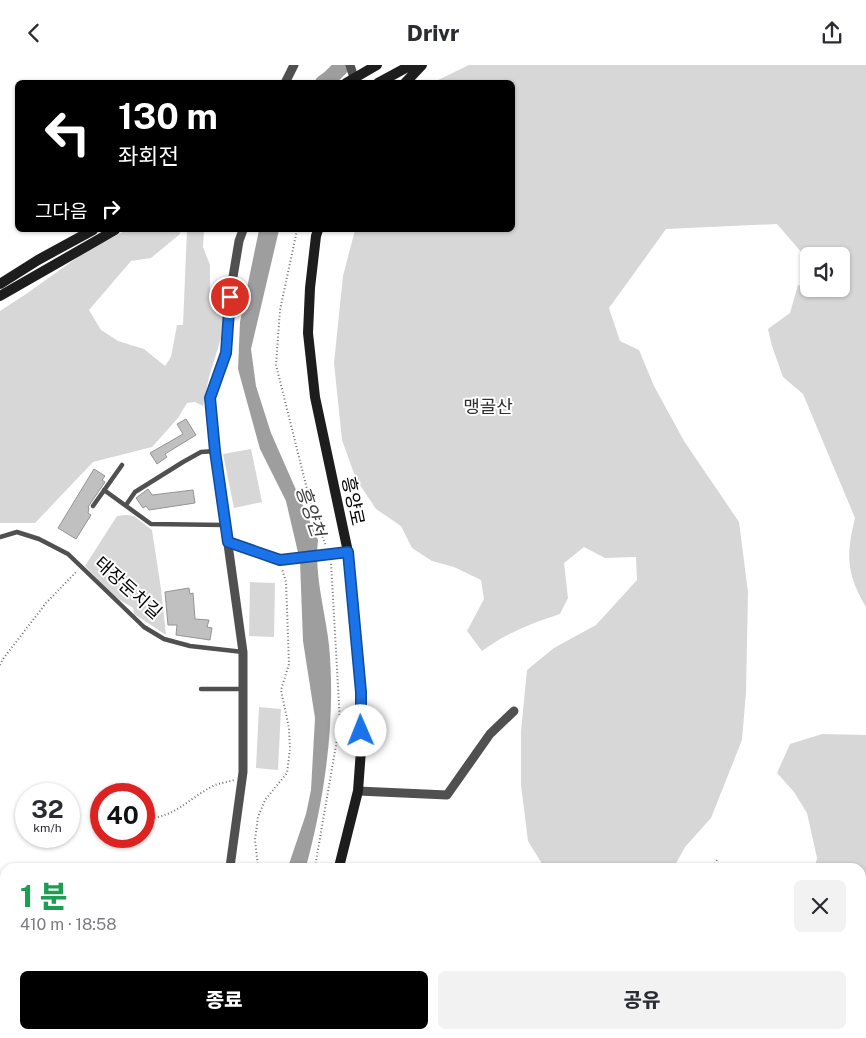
<!DOCTYPE html>
<html lang="ko">
<head>
<meta charset="utf-8">
<style>
  :root { --surface:#fff; --page:#f2f2f3; --text:#2b2b33; --muted:#7c7c81; --accent:#000 }
  body { margin:0; font-family:"Public Sans","Noto Sans KR",sans-serif; background:var(--page); color:var(--text); height:100vh; display:flex; flex-direction:column; font-size:19px; white-space:nowrap }
  * { box-sizing:border-box; margin:0 }
  p { font-size:16px; color:var(--muted) }
  .icon { flex:none; width:28px; height:28px; fill:none; stroke:currentColor; stroke-width:2; stroke-linecap:round; stroke-linejoin:round }
  .map { position:relative; flex:1; overflow:hidden }
  .details { position:absolute; left:0px; top:798px; width:866px; height:176px; display:flex; flex-direction:column; background:var(--surface); border-radius:15px 15px 0 0; box-shadow:0 1px 4px #0004 }
  .details>* { flex:none }
  .hud { position:absolute; left:15px; top:15px; width:500px; height:152px; border-radius:8px; box-shadow:0 1px 4px #0004; background:#000; color:#fff; overflow:hidden }
  .tools { position:absolute; left:800px; top:182px; display:grid; gap:10px }
  .tools a { display:grid; place-items:center; width:50px; height:50px; border-radius:8px; background:var(--surface); box-shadow:0 1px 4px #0004; font-size:25px }
  .speed { position:absolute; left:15px; top:718px; display:flex; gap:10px; font-size:25px; font-weight:700; text-align:center }
  .speed>* { display:grid; place-content:center; width:65px; height:65px; border-radius:50%; background:var(--surface); box-shadow:0 1px 4px #0004; line-height:1 }
  .speed small { font-size:12px; font-weight:400 }
  .speed .limit { border:8px solid #d22; background:#fff; color:#111 }
  .pin { position:absolute; display:grid; place-items:center; width:42px; height:42px; color:#fff; margin:-21px; border:2px solid #fff; border-radius:50%; box-shadow:0 1px 5px #0007 }
  .me { position:absolute; width:55px; margin:-28px; rotate:359deg; stroke-linejoin:round; filter:drop-shadow(0 0 4px #0008) }
  .turn { display:flex; align-items:center; gap:18px; height:105px; padding:0 20px; font-size:22px }
  .turn .icon { width:65px; height:65px; stroke-width:2.5 }
  .turn b { display:block; font-size:35px; line-height:42px }
  .then { display:flex; align-items:center; height:48px; padding:0 20px; background:#0003; gap:10px; font-size:19px }
  .round { display:grid; place-items:center; flex:none; width:52px; height:52px; border-radius:8px; background:var(--page) }
  .head { display:flex; align-items:center; justify-content:space-between; height:85px; padding:0 20px }
  h1 { font-size:30px; font-weight:800; line-height:38px; color:#1e9e55 }
  .primary-button { display:flex; gap:10px; margin-top:auto; padding:10px 20px }
  .primary-button a { flex:1; height:58px; border-radius:8px; background:var(--accent); color:#fff; font-size:20px; font-weight:800; line-height:58px; text-align:center }
  .primary-button a+a { background:var(--page); color:var(--text) }
  header { display:flex; justify-content:space-between; align-items:center; height:65px; padding:0 20px; background:var(--surface); font-size:22px; font-weight:800 }
  .map>svg:first-child { display:block }
</style>
</head>
<body>
<header><svg class="icon" aria-label="back" viewBox="0 0 24 24"><path d="M15 5l-7 7 7 7"/></svg>Drivr<svg class="icon" aria-label="share" viewBox="0 0 24 24"><path d="M12 15V3M7 8l5-5 5 5M5 13v7h14v-7"/></svg></header>
<div class="map">
<svg width="866" height="973" viewBox="0 0 866 973">
  <rect width="100%" height="100%" fill="#fff"/>
  <path fill="#d7d7d7" d="M469 0H866V542C846 508 846 490 855 453L803 329 783 312 772 281 768 264 790 248 798 220 817 226 822 224H841V191H809V196L777 159 666 164 609 243 620 276 639 285 654 321 684 376 739 457 748 527 746 627 742 675 711 753 685 782 674 802H544L528 776 521 720V666L527 605 554 583 596 560 637 515 636 492 605 493 584 482 564 498 568 533 560 549C532 558 506 568 482 586L467 566 484 534 481 515 454 502 432 496 412 483 401 461 376 444 356 414 342 375 334 298 343 211 355 165H512V18L434 17Z
    M127 165H180V169L151 193 131 196 89 245 101 265 118 276 144 284 165 301 171 292 177 260H183L187 165H204L203 182 210 200V225H225L221 273 209 312 203 341 195 337 187 338 178 353 152 382 93 397 35 458H0V246L26 229 88 185Z
    M251 384 262 437 234 443 223 389Z
    M126 450 134 451 152 465 161 524 166 570 134 549 133 543 115 532 85 501 117 451Z
    M250 517 275 518 274 572 249 571Z
    M259 642 281 644 278 705 256 703Z
    M822 669 866 670V973H784L786 969H861V802H815L817 793 807 748 794 727 777 708 790 679Z
    M418 969H604L603 973H421Z"/>
  <path fill="#9e9e9e" d="M259 165H279L251 284 256 321 271 368 318 475C314 510 325 545 329 580 336 655 325 731 306 802H288L306 749 311 725 315 653 303 576 300 496 286 436 260 384 238 304 240 257Z"/>
  <g fill="none" stroke-linecap="round" stroke-linejoin="round">
    <path stroke="#9e9e9e" stroke-width="16" d="M323 18 330 13 343 0"/>
  </g>
  <path fill="#c0c0c0" stroke="#949494" d="M186 354 196 370 165 389 167 392 157 399 150 388 183 369 177 359Z
    M94 404 105 411 102 415 105 417 88 442 89 443 88 448 91 450 76 474 58 463Z
    M148 424 152 430 193 425 195 438 149 445 146 441 143 443 136 433Z
    M189 523 190 529 193 528 195 554 209 555 207 562 212 563 210 575 176 570 177 560H168L165 527Z"/>
  <g fill="none" stroke-linecap="round" stroke-linejoin="round">
    <path stroke="#727272" stroke-width="2" stroke-dasharray="1 2.5" stroke-linecap="butt" d="M297 165 280 245 276 300 311 440 326 481
      M0 600 3 594 46 538 77 506
      M144 754C177 752 187 734 215 720 220 718 228 717 234 715
      M258 802 255 775 258 752 265 735 287 708 290 684 289 663 281 625 289 599 286 517 282 504
      M315 802 340 657 331 497
      M713 802 718 793
      M222 973V969
      M270 973V969
      M645 973 648 969"/>
    <path stroke="#505050" stroke-width="4.5" d="M104 425 151 459 225 460
      M126 440 135 427 183 397 201 387 215 386
      M93 441 122 400
      M0 472 17 467 39 474 68 489 144 562 164 574 190 581 243 587
      M201 624H243"/>
    <path stroke="#505050" stroke-width="9" d="M350 0 354 13
      M285 18 294 0
      M228 477 280 495 348 487
      M358 726 447 730 490 669 514 646
      M230 802 243 707V587L215 386 210 333 226 288 227 259 232 218 239 176 243 165
      M207 973 208 969"/>
    <path stroke="#1d1d1d" stroke-width="10" d="M346 18 377 0
      M378 18 411 0
      M405 18 422 0
      M318 165 316 171 310 223 308 268 315 332 348 487 361 627V685L358 726 339 802
      M0 219 38 195 93 165
      M0 231 115 165
      M297 973V969"/>
  </g>
  <g fill="none" stroke-linecap="round" stroke-linejoin="round">
    <defs>
      <path id="route" d="M230 232 226 288 210 333 215 386 228 477 280 495 348 487 361 627V666"/>
    </defs>
    <use href="#route" stroke="#114b97" stroke-width="12"/>
    <use href="#route" stroke="#1a73e8" stroke-width="9"/>
  </g>
  <g text-anchor="middle" stroke-width="4" stroke-linejoin="round" paint-order="stroke">
    <g font-size="18" fill="#2e2e2e" stroke="#fff">
      <text x="488" y="348">맹골산</text>
    </g>
    <g font-size="18" fill="#000" stroke="#fff">
      <text transform="translate(353 436) rotate(78)" y="6">흥양로</text>
      <text transform="translate(128 523) rotate(42)" y="6">태장둔치길</text>
    </g>
    <g font-size="19" font-style="italic" fill="#3f3f3f" stroke="#fff">
      <text transform="translate(311 446) rotate(71)" y="7">흥양천</text>
    </g>
  </g>
</svg>
<div class="tools">
<a><svg class="icon" aria-label="sound" viewBox="0 0 24 24"><path d="M4 9h4l5-4v14l-5-4H4zM17 9q2 3 0 6"/></svg></a>
</div>
<div class="speed"><div>32<small>km/h</small></div><div class="limit">40</div></div>
<div class="pin" style="left:230px;top:232px;background:#d93025"><svg class="icon" aria-label="arrive" viewBox="0 0 24 24"><path d="M6 21V4h12l-3 4 3 4H6"/></svg></div>
<svg class="me" style="left:361px;top:666px" viewBox="-20 -20 40 40"><circle r="19" fill="#fff"/><path d="M0-13L10 11 0 6-10 11z" fill="#1a73e8"/></svg>
<div class="hud">
<div class="turn"><svg class="icon" aria-label="left" viewBox="0 0 24 24"><path d="M17 20v-9H6M10 6l-5 5 5 5"/></svg><div><b>130 m</b>좌회전</div></div>
<div class="then">그다음<svg class="icon" aria-label="right" viewBox="0 0 24 24"><path d="M7 20v-9h11M14 6l5 5-5 5"/></svg></div>
</div>
<section class="details">
<div class="head"><div><h1>1 분</h1><p>410 m · 18:58</p></div><a class="round"><svg class="icon" aria-label="close" viewBox="0 0 24 24"><path d="M6 6l12 12M18 6L6 18"/></svg></a></div>
<div class="primary-button"><a>종료</a><a>공유</a></div>
</section>
</div>
</body>
</html>
